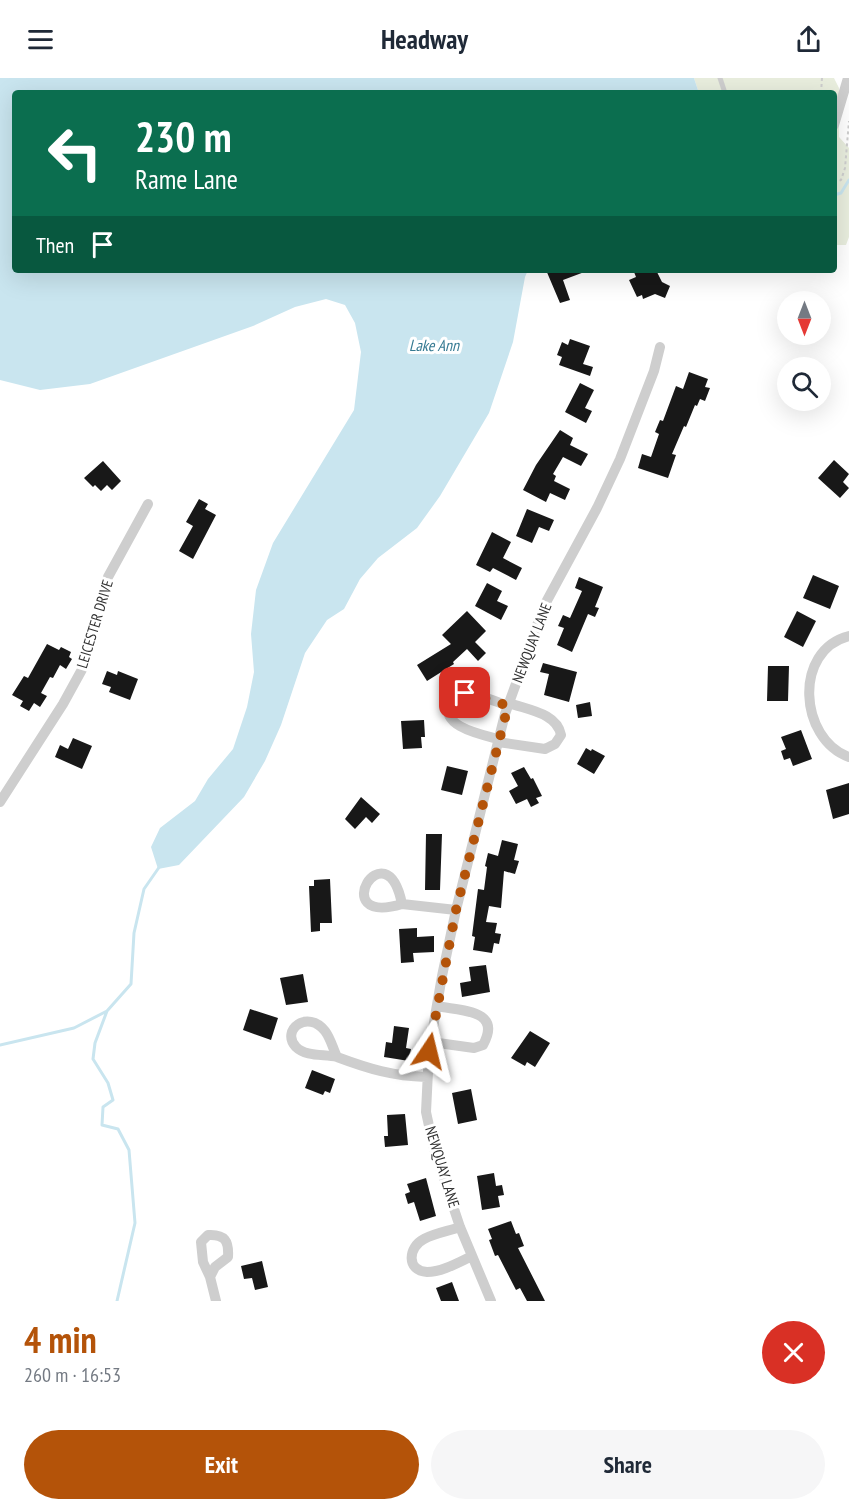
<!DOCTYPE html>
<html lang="en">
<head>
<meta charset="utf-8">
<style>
  :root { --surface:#fff; --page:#f6f6f7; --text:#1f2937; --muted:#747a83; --accent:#b45309 }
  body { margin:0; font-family:"PT Sans Narrow",sans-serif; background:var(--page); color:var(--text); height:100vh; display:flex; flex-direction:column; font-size:22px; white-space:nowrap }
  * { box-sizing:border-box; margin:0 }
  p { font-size:20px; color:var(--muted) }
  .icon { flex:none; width:33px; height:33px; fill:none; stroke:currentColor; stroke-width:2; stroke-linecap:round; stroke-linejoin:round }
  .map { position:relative; height:1223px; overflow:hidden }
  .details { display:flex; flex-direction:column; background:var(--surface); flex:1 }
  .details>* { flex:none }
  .top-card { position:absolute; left:12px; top:12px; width:825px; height:183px; border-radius:6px; box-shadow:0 6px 24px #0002; background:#0b6e4f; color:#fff; overflow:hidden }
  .needle { width:39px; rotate:180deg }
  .controls { position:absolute; left:777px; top:213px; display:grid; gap:12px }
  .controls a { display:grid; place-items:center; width:54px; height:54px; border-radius:50%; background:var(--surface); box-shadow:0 6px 24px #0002; font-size:30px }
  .pin { position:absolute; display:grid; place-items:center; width:51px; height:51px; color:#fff; margin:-26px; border-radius:12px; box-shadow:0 3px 9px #0006 }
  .me { position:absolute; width:66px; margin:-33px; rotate:10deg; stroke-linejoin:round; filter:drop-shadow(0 0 4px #0008) }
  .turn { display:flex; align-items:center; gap:21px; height:126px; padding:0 24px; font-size:27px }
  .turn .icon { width:78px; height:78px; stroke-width:2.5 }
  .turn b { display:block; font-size:42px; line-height:51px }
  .then { display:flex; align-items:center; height:57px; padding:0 24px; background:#0003; gap:12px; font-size:22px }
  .round { display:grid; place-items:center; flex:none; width:63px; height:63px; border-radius:32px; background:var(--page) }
  .head { display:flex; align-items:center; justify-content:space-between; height:102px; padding:0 24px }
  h1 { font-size:36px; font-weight:700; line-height:45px; color:var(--accent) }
  .action { display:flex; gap:12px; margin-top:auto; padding:12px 24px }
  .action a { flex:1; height:69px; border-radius:36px; background:var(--accent); color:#fff; font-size:24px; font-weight:700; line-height:69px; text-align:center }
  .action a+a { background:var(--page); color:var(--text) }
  header { display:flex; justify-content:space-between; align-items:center; height:78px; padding:0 24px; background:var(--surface); font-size:27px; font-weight:700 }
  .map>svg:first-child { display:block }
</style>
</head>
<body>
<header><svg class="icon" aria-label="menu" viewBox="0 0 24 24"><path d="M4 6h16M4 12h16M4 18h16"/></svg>Headway<svg class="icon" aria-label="share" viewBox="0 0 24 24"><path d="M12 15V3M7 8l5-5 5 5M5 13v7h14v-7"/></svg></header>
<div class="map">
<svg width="849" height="1223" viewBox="0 0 849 1223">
  <rect width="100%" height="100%" fill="#fff"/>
  <path fill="#e9eede" d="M694 0H834L839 10V59L849 70V159L846 167H834V15H699Z"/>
  <path fill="#c9e5ef" d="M0 0H694L699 15H15V192H528L525 199 513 264 489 335 440 418 417 450 378 480 360 501 344 531 327 542 305 575 281 647 265 683 244 719 179 787 158 791 151 769 160 750 195 723 208 701 233 671 247 629 254 594 251 556 256 512 273 465 354 332 361 274 355 245 345 227 326 221 295 229 253 248 90 306 40 312 0 302Z"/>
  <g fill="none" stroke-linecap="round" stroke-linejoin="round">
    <path stroke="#c9e5ef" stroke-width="3" d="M834 117 841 115 849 102
      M107 933 95 965 93 981 108 1005 113 1022 103 1029 102 1047 118 1051 129 1072 135 1145 117 1223
      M0 967 74 950 107 933 131 906 134 855 144 811 160 788"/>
  </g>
  <path fill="#181818" d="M546 192H587V193L563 202 570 222 560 225Z
    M639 192H656L662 204 670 208 665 220 655 216 643 221 642 217 637 219 629 202 636 199 634 194Z
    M570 261 590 268 583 286 593 289 590 298 559 287 562 279 557 277 562 264 568 267Z
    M689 294 708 301 705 309 710 310 705 323 700 321 697 328 695 327 686 349 684 348 672 376 676 377 668 400 638 390 642 376 651 379 659 356 655 354 660 342 663 343 676 308 683 311Z
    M580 305 594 312 585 330 592 333 586 345 565 334Z
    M560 352 573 360 570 367 588 376 581 388 563 379 553 396 556 398 554 403 570 411 565 422 550 415 546 424 523 412 536 387Z
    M834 382 849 396 843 404 849 410 840 420 818 400Z
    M103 383 121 403 112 412 107 407 101 413 95 407 93 409 84 400Z
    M199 421 208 426 205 431 216 437 193 481 179 473 193 448 186 444Z
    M527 431 554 442 549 453 539 449 532 465 516 458Z
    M492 454 511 464 503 480 522 490 516 502 493 490 490 494 476 487Z
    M813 497 839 508 830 531 803 520Z
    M579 499 603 509 595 529 599 530 595 539 588 536 572 574 557 567 564 550 558 548 563 537 570 540 582 513 575 510Z
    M487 505 502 513 497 523 508 528 501 542 475 528Z
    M467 533 486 553 475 564 486 575 478 583 467 571 453 584 454 586 427 603 417 587 451 566 442 557Z
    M797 533 816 543 803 569 784 559Z
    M47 566 59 572 61 569 71 574 69 579 72 581 66 591 60 587 53 600 50 599 41 615 47 618 40 629 34 625 29 633 20 628 23 623 12 617 24 598 28 600Z
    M543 585 577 594 569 624 544 617 549 596 540 594Z
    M768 588H789L788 623H767Z
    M107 593 117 597 118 593 138 601 130 622 109 614 111 609 102 606Z
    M590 624 592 638 578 640 576 627Z
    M424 642 425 659H421L422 670 403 671 401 643Z
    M801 652 812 681 793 688 790 680 784 682 781 673 786 671 781 659Z
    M73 660 92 668 82 691 55 679 60 667 68 671Z
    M586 670 591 673 592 671 605 678 594 696 577 686Z
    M447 688 468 693 462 717 441 712Z
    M524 689 531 701 533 700 542 718 536 720 539 725 531 729 527 721 516 726 509 713 518 708 511 695Z
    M849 705V736L833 741 826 712Z
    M361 719 380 736 372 745 366 739 355 751 345 741Z
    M426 756H442L440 812H425Z
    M502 762 518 766 514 782 519 783 515 796 504 793 501 830 489 828 486 844 497 845 495 855 501 856 499 866 494 865 492 875 473 872 475 859 472 858 478 811 484 812 487 789 485 788 488 775 498 778Z
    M330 801 332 845H320V853L311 854 309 808H314V802Z
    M417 850V859L434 858V874L413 875 414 884 401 885 399 851Z
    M486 887 490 914 462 919 460 905 471 903 469 889Z
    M303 896 308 924 286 927 280 900Z
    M250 931 278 940 271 962 243 952Z
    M394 948 409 950 406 970 411 971 409 983 384 979 386 964 392 965Z
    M530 953 550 965 535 989 527 984 525 988 511 980Z
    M312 992 335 1001 330 1015 325 1013 323 1017 305 1010Z
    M471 1011 477 1042 458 1046 452 1015Z
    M405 1036 408 1067 385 1069 384 1058H388L387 1037Z
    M494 1095 496 1108 502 1107 504 1117 498 1118 500 1129 482 1132 477 1098Z
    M426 1100 436 1138 420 1143 414 1124 408 1126 405 1116 410 1114 407 1106Z
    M511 1143 516 1156 519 1155 524 1168 518 1170 545 1223H527L520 1210 516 1212 498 1177 495 1178 489 1162 492 1161 488 1151Z
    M262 1183 268 1209 255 1212 252 1200 244 1201 241 1188Z
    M452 1204 459 1223H441L436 1210Z"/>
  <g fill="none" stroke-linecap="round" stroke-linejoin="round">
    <path stroke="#cecece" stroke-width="2" stroke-dasharray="3 3" stroke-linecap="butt" d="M821 15 822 0
      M834 105 841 102 845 90 849 43"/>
    <path stroke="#cecece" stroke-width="5" d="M720 0 725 15"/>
    <path stroke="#cecece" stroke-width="10" d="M834 47 848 0
      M849 558C793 572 799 661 849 679
      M498 661C483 657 436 648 451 623 454 618 460 615 467 616 481 617 495 623 508 628
      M498 664 545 671 555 666 561 657C557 635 528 632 509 625
      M0 724 63 626 85 586 108 499 148 426
      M402 826C325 849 386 747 402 826L456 832
      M431 964 474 970 483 967C503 931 460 933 437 928
      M337 979C324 976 306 979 296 969 280 952 308 931 325 953 331 961 333 971 337 979 369 991 393 998 426 999
      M460 1149C449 1153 435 1155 424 1161 408 1169 406 1193 427 1194 442 1194 459 1184 472 1178
      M210 1199 215 1189 228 1179C229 1163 225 1156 208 1157L201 1164 203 1184 210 1199 216 1223
      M491 1223 460 1149 434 1071 426 1034 429 973 442 898 456 832 505 636 544 528 597 430 620 381 654 293 660 269"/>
  </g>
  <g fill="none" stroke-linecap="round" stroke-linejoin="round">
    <path stroke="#b45309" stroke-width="10" stroke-dasharray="0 18" d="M429 973 456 832 508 628 479 618 465 615"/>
  </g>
  <g text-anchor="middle" stroke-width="6" stroke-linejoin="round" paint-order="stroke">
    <g font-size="15" fill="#313131" stroke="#fff">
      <text transform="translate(95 546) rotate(-73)" y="5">LEICESTER DRIVE</text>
      <text transform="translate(532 565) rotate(-69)" y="5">NEWQUAY LANE</text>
      <text transform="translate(442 1089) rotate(73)" y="5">NEWQUAY LANE</text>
    </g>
    <g font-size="16" font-style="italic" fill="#367a92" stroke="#fff">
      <text x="434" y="273">Lake Ann</text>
    </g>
  </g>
</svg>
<div class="controls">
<a><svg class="needle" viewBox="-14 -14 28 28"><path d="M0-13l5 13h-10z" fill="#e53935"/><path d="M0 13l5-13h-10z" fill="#747a83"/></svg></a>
<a><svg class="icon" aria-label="search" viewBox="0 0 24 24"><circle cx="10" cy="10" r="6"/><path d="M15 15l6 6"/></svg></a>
</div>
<div class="pin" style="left:465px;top:615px;background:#d93025"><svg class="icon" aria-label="arrive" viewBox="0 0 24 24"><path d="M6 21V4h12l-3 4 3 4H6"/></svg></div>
<svg class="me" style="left:429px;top:973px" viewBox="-20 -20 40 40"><path d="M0-17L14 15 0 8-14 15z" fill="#b45309" stroke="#fff" stroke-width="4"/></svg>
<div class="top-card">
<div class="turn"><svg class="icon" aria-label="left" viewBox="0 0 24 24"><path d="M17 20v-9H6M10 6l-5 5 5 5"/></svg><div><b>230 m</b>Rame Lane</div></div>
<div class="then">Then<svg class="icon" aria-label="arrive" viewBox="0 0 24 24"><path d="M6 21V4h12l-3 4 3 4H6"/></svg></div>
</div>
</div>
<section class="details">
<div class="head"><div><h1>4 min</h1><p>260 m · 16:53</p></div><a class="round" style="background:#d93025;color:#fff"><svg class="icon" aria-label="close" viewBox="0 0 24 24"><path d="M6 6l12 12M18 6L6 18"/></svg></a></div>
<div class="action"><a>Exit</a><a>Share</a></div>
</section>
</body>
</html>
